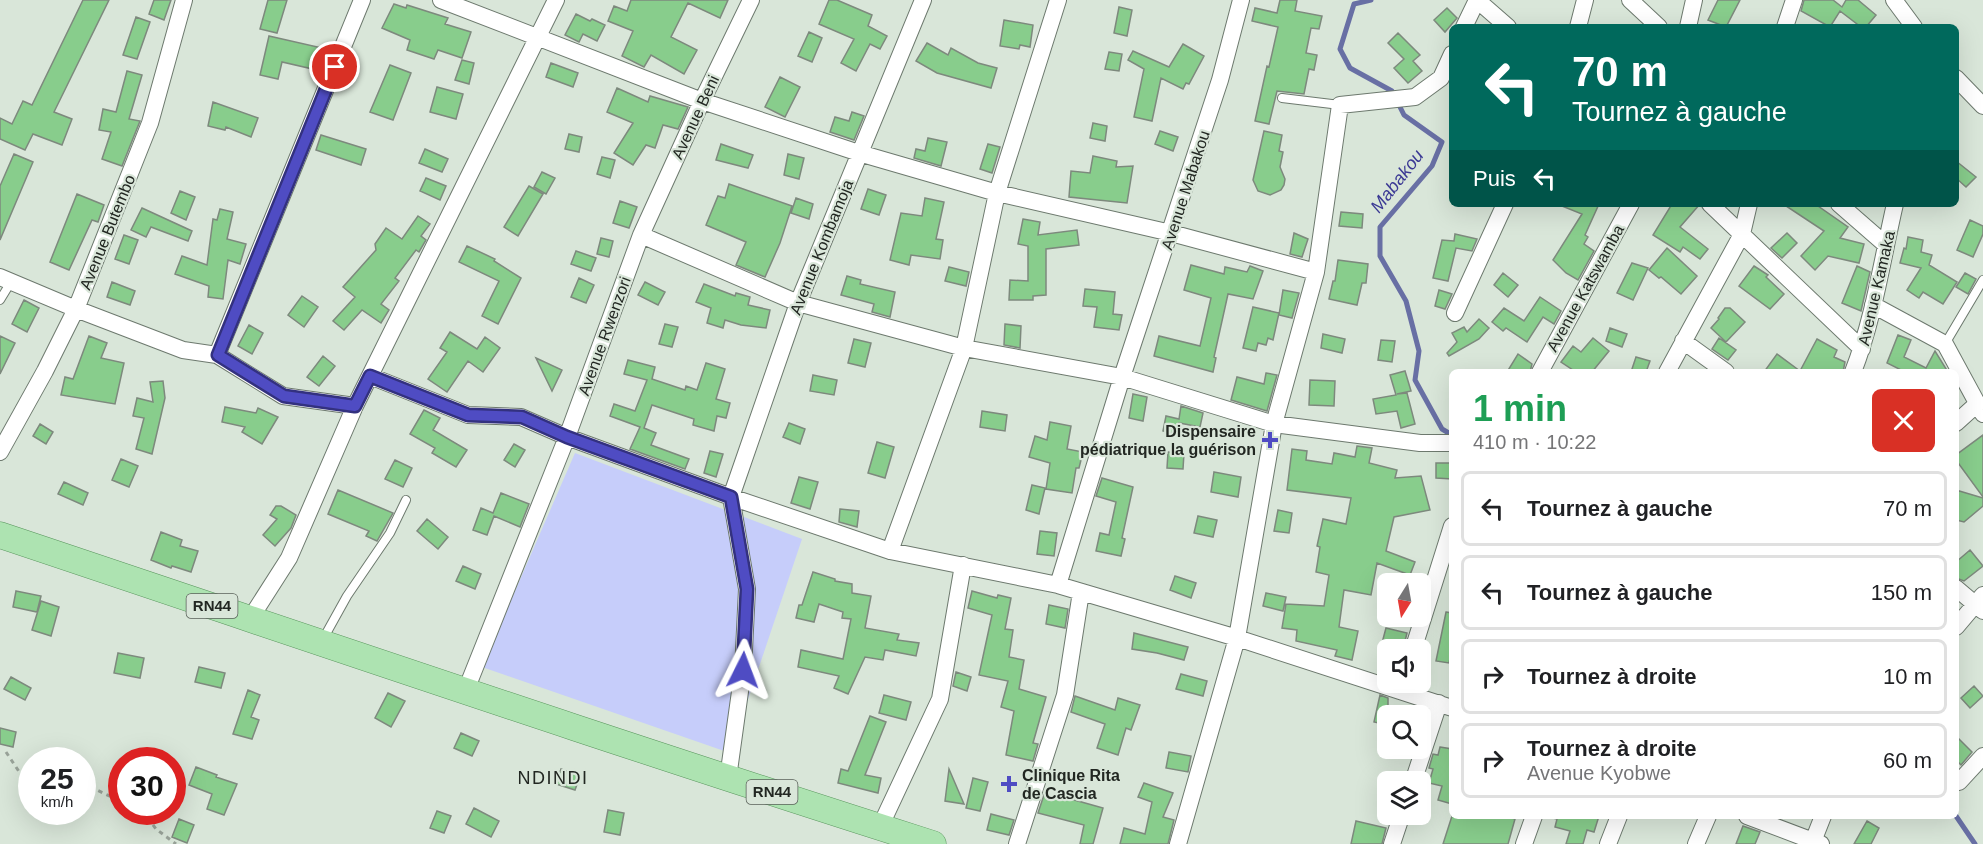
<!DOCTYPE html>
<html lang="fr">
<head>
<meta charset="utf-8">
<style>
  :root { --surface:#fff; --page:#f2f2f2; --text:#202124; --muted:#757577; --line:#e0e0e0 }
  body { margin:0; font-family:Arial,sans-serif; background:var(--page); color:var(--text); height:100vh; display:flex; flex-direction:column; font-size:22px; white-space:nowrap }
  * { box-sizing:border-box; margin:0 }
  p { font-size:20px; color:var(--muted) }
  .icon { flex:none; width:33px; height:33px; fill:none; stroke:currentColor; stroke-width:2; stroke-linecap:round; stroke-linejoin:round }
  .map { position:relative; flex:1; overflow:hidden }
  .panel { position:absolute; left:1449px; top:369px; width:510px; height:450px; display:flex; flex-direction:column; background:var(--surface); border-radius:9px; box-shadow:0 6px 24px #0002 }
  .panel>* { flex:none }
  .guide { position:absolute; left:1449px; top:24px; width:510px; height:183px; border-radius:9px; box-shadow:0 6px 24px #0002; background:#00695c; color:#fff; overflow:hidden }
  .needle { width:39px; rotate:191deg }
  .controls { position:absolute; left:1377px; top:573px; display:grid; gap:12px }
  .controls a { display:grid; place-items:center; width:54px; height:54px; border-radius:9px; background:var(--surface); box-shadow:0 6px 24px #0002; font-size:30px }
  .speed { position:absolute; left:18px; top:747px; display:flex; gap:12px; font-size:30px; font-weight:700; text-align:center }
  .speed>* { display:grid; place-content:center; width:78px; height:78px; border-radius:50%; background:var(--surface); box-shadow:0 6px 24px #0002; line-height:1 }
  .speed small { font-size:15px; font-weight:400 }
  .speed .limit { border:9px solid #d22; background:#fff; color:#111 }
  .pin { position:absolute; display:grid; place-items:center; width:51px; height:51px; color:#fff; margin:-26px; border:3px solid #fff; border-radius:50%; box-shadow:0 2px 6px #0007 }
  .me { position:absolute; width:66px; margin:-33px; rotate:3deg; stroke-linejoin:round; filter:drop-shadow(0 0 4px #0008) }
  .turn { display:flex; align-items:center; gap:21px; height:126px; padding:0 24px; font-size:27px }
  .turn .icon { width:78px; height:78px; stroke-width:2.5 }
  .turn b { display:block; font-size:42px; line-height:51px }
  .then { display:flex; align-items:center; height:57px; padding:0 24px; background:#0003; gap:12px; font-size:22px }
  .round { display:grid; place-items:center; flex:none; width:63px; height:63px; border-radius:9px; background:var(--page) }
  .headline { display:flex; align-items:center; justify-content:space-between; height:102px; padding:0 24px }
  h1 { font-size:36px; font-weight:800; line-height:45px; color:#1e9e55 }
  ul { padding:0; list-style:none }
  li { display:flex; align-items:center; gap:18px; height:75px; margin:0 12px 9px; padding:0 12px; border:3px solid var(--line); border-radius:9px }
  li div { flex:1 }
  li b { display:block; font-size:22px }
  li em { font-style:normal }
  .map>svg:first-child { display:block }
</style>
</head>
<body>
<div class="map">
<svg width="1983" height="844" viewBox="0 0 1983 844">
  <rect width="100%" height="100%" fill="#d9e6d9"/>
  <path fill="#c6cdfa" d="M575 453 802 539 730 753 482 667Z"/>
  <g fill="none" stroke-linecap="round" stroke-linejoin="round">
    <path stroke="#686fa4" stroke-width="5" d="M1371 0 1354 4 1340 49 1350 68 1392 91 1404 115 1442 142 1432 166 1380 227V256L1406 301 1419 351 1415 380 1442 429 1452 435
      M1956 816 1975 844"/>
  </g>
  <path fill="#88cd8c" stroke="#7d897d" stroke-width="1.5" d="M83 0H109L54 112 72 119 62 145 33 134 25 150 0 139V118L12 124 23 101 32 105Z
    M154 0H171L164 20 149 14Z
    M268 0H287L277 33 260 29Z
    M631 0H728L720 18 688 3 671 37 697 50 684 74 651 55 644 67 622 56 633 31 608 21 614 6 627 11Z
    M829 0H837L872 15 868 26 887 36 880 49 870 44 856 71 841 63 854 39 819 24Z
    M1280 0H1297L1295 11 1322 16 1319 29 1311 28 1306 53 1317 55 1314 70 1309 69 1304 94 1277 91 1269 124 1255 121 1267 66 1269 67 1278 27 1252 21 1255 8 1277 13Z
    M1718 0H1740L1726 27 1708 20Z
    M1804 0H1833L1842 7 1846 0H1858L1876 15 1866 27H1861L1840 11 1830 27 1801 11Z
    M394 4 406 8 407 5 448 18 445 24 471 32 462 58 438 50 434 59 407 50 410 40 382 28Z
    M1119 7 1132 10 1127 36 1114 33Z
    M1447 8 1457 18 1445 32 1434 20Z
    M576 14 590 21 592 19 605 25 597 41 583 34 579 42 565 35Z
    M136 17 150 22 137 59 123 55Z
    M1004 20 1033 25 1030 47 1020 45 1019 49 1000 46Z
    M809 32 822 38 812 62 798 56Z
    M1398 33 1420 55 1413 61 1422 71 1408 83 1394 68 1404 59 1388 43Z
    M269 36 322 48 317 70 282 62 278 79 260 75Z
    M927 43 948 55 951 48 978 63 997 68 991 88 937 73 916 61Z
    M1183 44 1204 56 1189 84 1186 83 1183 89 1161 78 1152 121 1134 117 1144 69 1128 60 1133 51 1169 67Z
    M1109 52 1122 54 1119 71 1105 69Z
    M462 60 474 63 469 84 455 80Z
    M551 63 578 73 573 87 546 77Z
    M390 65 411 73 393 120 370 112Z
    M127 71 142 75 129 119 140 121 122 166 102 159 111 132 99 130 103 109 116 112Z
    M780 77 800 87 785 117 765 107Z
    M437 87 463 94 456 119 430 112Z
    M617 88 648 102 650 96 688 107 678 129 663 125 655 148 646 145 633 165 614 153 633 123 607 112Z
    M213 102 258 118 251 137 226 127 225 130 208 126Z
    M852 112 864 116 854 140 830 132 835 117 849 121Z
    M1093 123 1107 126 1105 141 1090 138Z
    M1160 131 1178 137 1173 151 1155 144Z
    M1264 131 1282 135 1279 151 1283 152 1280 167 1285 179 1284 185 1281 190 1270 195 1258 191 1253 180Z
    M569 134 582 137 579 152 565 149Z
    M321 135 366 149 361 165 316 150Z
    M928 138 947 142 941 166 914 158 916 149 925 151Z
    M721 144 753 155 748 168 716 160Z
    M988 144 1000 147 992 173 980 169Z
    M425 149 448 159 442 172 419 163Z
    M14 154 33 162 0 240V186Z
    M788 154 804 158 799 179 784 175Z
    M1093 156 1117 161 1116 167 1133 166 1127 203 1069 197 1071 171 1090 173Z
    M602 157 615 160 610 178 597 174Z
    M1956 161 1976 177 1966 187 1956 178Z
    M542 172 555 178 546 194 534 187Z
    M426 178 446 186 440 200 420 191Z
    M729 184 792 206 780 243 765 277 736 265 746 242 706 225 718 196 725 198Z
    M529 186 543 194 518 236 504 227Z
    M868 189 886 195 879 215 861 209Z
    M180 191 195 197 186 220 171 213Z
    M77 194 104 205 98 222 92 220 69 270 50 262Z
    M796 198 813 204 809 219 791 213Z
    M925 198 944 202 936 239 943 240 940 259 911 255 909 265 890 260 901 213 922 216Z
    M620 201 637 207 629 228 613 223Z
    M1557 204H1599L1585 235 1588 237 1584 244 1594 251 1578 280 1566 273 1553 260 1582 214Z
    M1672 204H1700L1680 227 1708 249 1700 259 1683 247 1680 252 1653 235Z
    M1783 204H1815L1848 227 1840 238 1864 244 1859 263 1828 256 1815 270 1801 256 1824 231Z
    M142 208 192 231 188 241 151 227 146 237 131 230Z
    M220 209 233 212 227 239 246 244 240 264 228 260 223 299 208 297 209 286 175 274 182 256 207 265 213 219 217 220Z
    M1341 212 1363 214 1362 228 1339 226Z
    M418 216 430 224 421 236 426 240 419 252 416 250 395 278 399 281 381 304 389 310 381 323 362 310 344 330 333 321 355 297 343 287 376 250 375 244 386 228 402 239Z
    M1023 219 1040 222 1038 235 1077 230 1079 245 1046 249V295L1033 296V300H1009L1010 280 1028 281V246L1018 244Z
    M1970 220 1983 226V234L1973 257 1957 250Z
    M1294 233 1308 239 1302 257 1290 254Z
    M1787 233 1797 243 1782 258 1771 248Z
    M1455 234 1477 239 1472 251 1456 248 1448 281 1433 278 1442 240 1454 241Z
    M124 235 138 240 129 264 115 259Z
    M1908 237 1923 240 1921 252 1932 255 1929 265 1957 282 1943 304 1923 292 1919 298 1907 290 1921 268 1900 263 1904 248 1906 249Z
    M601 238 613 241 609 257 597 254Z
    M467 246 495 259 494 261 521 278 498 324 482 316 499 281 459 262Z
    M1667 248 1697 276 1681 294 1661 277 1659 278 1649 270Z
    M576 251 596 258 591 271 571 264Z
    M1338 260 1368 264 1366 283H1362L1357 305 1329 299 1333 281H1335Z
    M1632 263 1648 268 1633 300 1617 293Z
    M1191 265 1224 274 1225 267 1247 272 1250 266 1263 271 1253 299 1228 294 1214 357 1216 358 1213 372 1154 356 1159 336 1200 346 1211 298 1184 290Z
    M1754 266 1768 275 1766 277 1784 294 1770 309 1739 286Z
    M1857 266 1870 272 1861 311 1842 303Z
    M949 267 969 272 966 286 945 281Z
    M1503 273 1518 285 1508 297 1494 285Z
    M1965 273 1976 279 1968 294 1956 287Z
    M847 276 861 280 860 284 895 292 890 317 872 312 874 304 841 295Z
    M579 278 594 285 586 303 571 297Z
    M112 282 135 291 130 305 107 297Z
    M645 282 665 292 658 305 638 295Z
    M704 284 735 296 736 293 750 297 748 305 770 310 766 328 741 325 725 320 723 328 707 323 711 308 696 302Z
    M1085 289 1115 292 1113 314 1122 315 1119 330 1094 327 1097 307 1083 306Z
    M1283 290 1299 293 1292 318 1279 315Z
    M1439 290 1452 294 1445 309 1435 306Z
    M302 296 318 307 304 327 288 315Z
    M1540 297 1561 311 1554 324 1543 317 1527 342 1506 328 1503 331 1492 322 1504 308 1524 321Z
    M24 300 39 308 27 332 12 324Z
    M1253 307 1279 313 1273 340 1268 338 1266 345 1258 343 1256 351 1243 348Z
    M1725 308H1730L1745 322 1726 342 1711 328 1719 319 1718 318Z
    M1479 319 1489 328 1479 339 1449 356 1447 353 1457 342 1452 333 1464 327 1467 332Z
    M665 324 678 327 672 347 659 344Z
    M1005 324 1021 326 1020 348 1004 345Z
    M249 325 263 333 252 354 238 346Z
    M1610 328 1627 334 1622 347 1606 341Z
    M450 332 477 349 485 337 500 348 483 372 468 361 447 392 428 379 447 352 440 348Z
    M1323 334 1345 339 1342 353 1321 348Z
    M1898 335 1911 340 1904 357 1926 368 1935 351 1948 372H1905L1887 363Z
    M0 336 15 343 0 374Z
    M89 336 107 343 101 358 124 363 115 404 61 395 65 377 73 379Z
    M1593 338 1609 351 1592 372H1576L1561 362 1573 346 1581 352Z
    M1719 338 1736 350 1728 360 1712 349Z
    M854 339 871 343 865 367 848 363Z
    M1817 339 1837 350 1834 357 1845 362 1843 372H1764L1777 354 1800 371Z
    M1381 340 1395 341 1392 362 1378 360Z
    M1518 354 1532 364 1530 372H1507Z
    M323 356 335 366 319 386 307 377Z
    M1636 357 1650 361 1646 372H1631Z
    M536 358 562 370 552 391Z
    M628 360 655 367 652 379 685 390 686 386 697 390 706 363 725 369 716 399 730 403 726 418 717 416 714 431 693 425 694 419 652 405 644 428 656 433 651 445 689 459 685 469 630 449 640 427 610 416 614 404 635 411 647 380 624 374Z
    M1405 371 1411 391 1397 394 1407 393 1415 424 1401 428 1397 411 1376 414 1373 399 1396 395 1390 375Z
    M1266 373 1277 375 1267 411 1231 400 1237 377 1264 384Z
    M813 375 837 380 834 395 810 391Z
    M1310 380 1335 381 1334 406 1309 405Z
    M163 381 165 398 152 454 136 449 144 418 133 416 137 398 153 402 150 382Z
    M1133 394 1147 397 1143 421 1129 418Z
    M1181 406 1203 413 1200 427 1179 423 1178 434 1163 431 1166 416 1179 419Z
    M225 407 256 413 258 408 278 417 262 444 242 432 245 427 222 422Z
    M424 410 440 418 433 430 467 450 456 467 432 453 435 448 410 434Z
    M982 411 1007 415 1005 431 980 427Z
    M1050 422 1071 426 1067 449 1083 452 1079 468H1076L1072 493 1046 489 1050 463 1029 457 1035 436 1047 440Z
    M789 423 805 429 800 444 783 437Z
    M40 424 53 432 46 444 33 436Z
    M1983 435V497L1956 460V455Z
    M877 442 894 447 885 478 868 473Z
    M514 444 525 450 515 467 504 460Z
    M1357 446 1372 448 1369 463 1397 470 1395 478 1421 476 1430 510 1394 517 1386 551 1415 562 1410 575 1377 563 1371 595 1344 590 1339 627 1358 631 1352 660 1335 656 1337 650 1296 641 1297 630 1282 628 1286 604 1324 606 1329 575 1316 572 1320 547 1317 546 1323 519 1346 524 1351 498 1287 490 1292 449 1307 451 1306 460 1332 464 1334 453 1355 457Z
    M710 451 723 454 716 477 704 473Z
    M1168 452 1184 453 1183 469 1167 468Z
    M121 459 138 466 129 487 112 480Z
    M395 460 412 468 403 487 385 479Z
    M1436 463H1452V479L1436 478Z
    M1214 472 1241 477 1238 497 1211 492Z
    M799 477 818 482 810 509 791 503Z
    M1102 478 1133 487 1122 538 1125 539 1121 556 1096 551 1100 533 1109 535 1116 502 1096 496Z
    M64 482 88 493 83 505 58 494Z
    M1032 485 1045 488 1039 514 1026 510Z
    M338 490 393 513 377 541 366 536 369 531 328 514Z
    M1956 490 1983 498V506L1964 522 1956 520Z
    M501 493 529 504 520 527 494 516 487 535 473 530 481 508 493 513Z
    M276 506H281L296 515 291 528 275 546 263 535 277 519 270 515Z
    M840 509 859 511 857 527 839 522Z
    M1278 510 1292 513 1289 533 1274 531Z
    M1198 516 1217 520 1213 537 1194 533Z
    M427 519 448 537 438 549 417 531Z
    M1040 531 1057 533 1054 556 1037 554Z
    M161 532 182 540 180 546 198 551 191 572 172 566 171 568 151 560Z
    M1970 550 1983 566 1964 581 1956 578V562Z
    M463 566 481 574 475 589 456 581Z
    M813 572 835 579V581L852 584V593L871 596 865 628 899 634 897 640 919 643 916 656 885 650 883 660 865 657 848 694 834 688 839 676 798 667 801 650 843 659 851 619 842 618 843 612 819 604 814 622 796 618 799 605H802Z
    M1175 576 1196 583 1191 598 1170 590Z
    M16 591 41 596 37 612 13 607Z
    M972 591 997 598 998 595 1011 598 1005 629 1013 630 1009 657 1024 660 1019 689 1046 697 1033 743 1038 744 1033 761 1006 755 1014 711 1001 707 1008 681 979 675 992 615 968 608Z
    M1266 593 1286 597 1283 611 1263 606Z
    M41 601 59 607 51 636 32 630Z
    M1049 605 1068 609 1065 628 1046 624Z
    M1446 612 1452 613V650L1449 663 1436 661Z
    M1386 628 1407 633 1403 649 1382 643Z
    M1134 633 1188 647 1184 660 1157 653 1132 649Z
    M118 653 144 658 140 678 114 673Z
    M199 667 225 673 221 688 195 682Z
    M956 672 971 677 967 691 953 686Z
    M1181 674 1207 681 1203 696 1176 689Z
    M11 677 31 688 25 700 4 689Z
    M1974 686 1983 696 1970 708 1961 698Z
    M248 690 260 695 251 717 259 720 252 739 233 734Z
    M388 693 405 701 391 727 375 718Z
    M884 695 911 702 906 720 879 713Z
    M1380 695 1388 698V725L1374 722Z
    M1075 696 1115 710 1118 698 1140 705 1131 730 1126 728 1118 755 1097 748 1105 724 1071 712Z
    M870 716 886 722 865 775 881 778 878 793 838 783 841 769 848 771Z
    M0 728 16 732 13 747 0 744Z
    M461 733 479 741 472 756 454 748Z
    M1956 736 1972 752 1961 765 1956 760Z
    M1440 747 1452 749V804L1438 800 1442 786 1429 783 1433 769 1429 768 1433 754 1438 755Z
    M1169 752 1191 756 1188 772 1166 768Z
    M196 767 217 775 216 777 237 784 224 815 207 809 212 794 189 785Z
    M561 769 580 776 575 790 556 784Z
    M949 769 964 804 945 801Z
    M973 778 988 782 980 811 966 808Z
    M1144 783 1173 793 1163 817 1174 820 1168 844H1120L1124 828 1145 834 1152 802 1138 797Z
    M1044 795 1059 799 1060 796 1103 808 1093 844H1080L1084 825 1038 813Z
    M474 808 499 821 491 837 466 824Z
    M608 810 624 813 620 835 604 832Z
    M437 811 451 816 444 833 430 828Z
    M991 814 1014 820 1009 835 987 830Z
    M1452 816H1505L1515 819 1508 844H1443Z
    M1554 816H1599L1594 832 1587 830 1583 844H1566L1570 831 1555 827 1557 819 1553 818Z
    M179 819 194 825 187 843 172 837Z
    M1356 821 1386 828 1382 844H1351Z
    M1867 821 1879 828 1871 844H1854Z
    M1743 826 1760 832 1755 844H1736Z"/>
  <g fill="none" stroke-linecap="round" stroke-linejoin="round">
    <defs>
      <path id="lane" d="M1282 98 1340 105
        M0 300 11 282
        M1945 344 1983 280
        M322 641 347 596 390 533 406 500"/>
      <path id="street" d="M441 0 702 101 859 153 997 193 1171 233 1316 272
        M1630 0 1659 27
        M1894 0 1914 27
        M1464 27 1477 0 1508 27
        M1578 27 1585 0
        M1688 27 1694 0
        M1785 27 1794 0
        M1956 78 1983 106
        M1710 204 1862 349
        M1839 204 1886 245
        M641 235 798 303 964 348 1122 377 1274 424 1420 443H1452
        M0 277 76 309 183 350 217 355 283 396 355 406
        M1873 305 1945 344 1983 414
        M1455 313 1505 204
        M1683 341 1726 372
        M217 355 362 0
        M1540 372 1631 204
        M1667 372 1742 234 1749 204
        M1853 372C1874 318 1882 260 1895 204
        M370 376 468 415 521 417 567 437 731 497 890 551 1058 585 1237 638 1452 708
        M1956 423 1977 404
        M0 452 45 371 76 309 150 123 184 0
        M890 551 964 348 997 193 1058 0
        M1058 585 1122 377 1220 80 1241 0
        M1956 588 1983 611
        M250 619 289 558 355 406 556 0
        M1956 627 1983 595
        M1413 650 1452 526
        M466 690 567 437 641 235 702 101 751 0
        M728 778 743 670 747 589 731 497 798 303 923 0
        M1413 782 1439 703
        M1959 782 1983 756
        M1747 816 1821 844
        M880 827 940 699 963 565
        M1017 844 1065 695 1081 592
        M1178 844 1237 638 1274 424 1316 272 1340 105 1415 97 1441 78 1452 54
        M1392 844 1402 814
        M1524 844 1534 816
        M1608 844 1619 816
        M1696 844 1708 816
        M1812 844 1823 816"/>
      <path id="primary" d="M0 535C311 639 621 745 933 844"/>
    </defs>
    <use href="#lane" stroke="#6d796e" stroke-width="10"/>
    <use href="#street" stroke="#6d796e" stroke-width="18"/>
    <use href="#primary" stroke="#59955d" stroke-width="27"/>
    <path stroke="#98a298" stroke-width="3" stroke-dasharray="4.5 4.5" stroke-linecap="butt" d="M6 752 20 773 32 777
      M82 783 122 802
      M141 812 145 814 156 829 176 844"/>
    <use href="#lane" stroke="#fff" stroke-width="8"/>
    <use href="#street" stroke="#fff" stroke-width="16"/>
    <use href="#primary" stroke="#ade3b1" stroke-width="26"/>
  </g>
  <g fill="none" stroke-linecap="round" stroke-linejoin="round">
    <defs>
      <path id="route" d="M335 67 218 355 284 396 355 406 370 376 468 415 522 417 567 437 731 497 747 589 743 670"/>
    </defs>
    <use href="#route" stroke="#33317f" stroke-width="15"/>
    <use href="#route" stroke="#4f4cc3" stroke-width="10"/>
  </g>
  <g fill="#4f4cc3" stroke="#d9e6d9" stroke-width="2">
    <path d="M1267 431h6v6h6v6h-6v6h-6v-6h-6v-6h6z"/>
    <path d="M1006 775h6v6h6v6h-6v6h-6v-6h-6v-6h6z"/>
  </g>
  <g text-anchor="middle" stroke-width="4.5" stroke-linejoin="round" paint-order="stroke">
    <g fill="#d9e6d9" stroke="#596059" stroke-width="1.5">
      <rect x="186.5" y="594" width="51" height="24" rx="4.5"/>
      <rect x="746.5" y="780" width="51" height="24" rx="4.5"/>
    </g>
    <g font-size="15" font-weight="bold" fill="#222722">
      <text x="212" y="611">RN44</text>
      <text x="772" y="797">RN44</text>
    </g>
    <g font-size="16" fill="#222722" stroke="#d9e6d9">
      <text transform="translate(695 117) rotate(-65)" y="6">Avenue Beni</text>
      <text transform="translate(1185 190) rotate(-72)" y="6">Avenue Mabakou</text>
      <text transform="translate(107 232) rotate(-68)" y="6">Avenue Butembo</text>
      <text transform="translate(821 247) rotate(-68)" y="6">Avenue Kombamoja</text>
      <text transform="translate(1585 288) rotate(-61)" y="6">Avenue Katswamba</text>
      <text transform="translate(1876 288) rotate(-77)" y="6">Avenue Kamaka</text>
      <text transform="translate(604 336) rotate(-70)" y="6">Avenue Rwenzori</text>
    </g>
    <g font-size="16" font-weight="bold" fill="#222722" stroke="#d9e6d9" text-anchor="end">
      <text x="1256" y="437">Dispensaire<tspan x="1256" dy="18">pédiatrique la guérison</tspan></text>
      <text x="1022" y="781" text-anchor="start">Clinique Rita<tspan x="1022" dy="18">de Cascia</tspan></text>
    </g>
    <g font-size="18" font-style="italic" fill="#3b3994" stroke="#d9e6d9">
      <text transform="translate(1397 181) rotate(-52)" y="6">Mabakou</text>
    </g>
    <g font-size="18" letter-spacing="1.5" fill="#222722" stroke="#d9e6d9">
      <text x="553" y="784">NDINDI</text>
    </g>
  </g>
</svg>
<div class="controls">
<a><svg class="needle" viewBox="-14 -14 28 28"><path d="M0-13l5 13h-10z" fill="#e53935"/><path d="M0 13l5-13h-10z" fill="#757577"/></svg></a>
<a><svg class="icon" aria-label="sound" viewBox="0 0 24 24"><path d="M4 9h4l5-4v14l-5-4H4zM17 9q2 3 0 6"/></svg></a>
<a><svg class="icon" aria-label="search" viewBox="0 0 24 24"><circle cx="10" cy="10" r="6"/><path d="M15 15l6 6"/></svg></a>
<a><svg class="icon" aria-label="layers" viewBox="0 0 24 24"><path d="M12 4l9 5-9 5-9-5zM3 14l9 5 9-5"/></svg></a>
</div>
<div class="speed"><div>25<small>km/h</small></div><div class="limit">30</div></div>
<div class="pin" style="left:335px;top:67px;background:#d93025"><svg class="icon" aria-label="arrive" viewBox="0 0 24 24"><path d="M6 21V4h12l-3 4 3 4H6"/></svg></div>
<svg class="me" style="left:743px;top:670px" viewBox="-20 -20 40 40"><path d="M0-17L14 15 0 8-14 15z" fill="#4f4cc3" stroke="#fff" stroke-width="4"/></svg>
<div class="guide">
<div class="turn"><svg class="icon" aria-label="left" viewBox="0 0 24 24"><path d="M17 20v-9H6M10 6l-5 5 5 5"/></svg><div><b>70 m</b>Tournez à gauche</div></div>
<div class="then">Puis<svg class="icon" aria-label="left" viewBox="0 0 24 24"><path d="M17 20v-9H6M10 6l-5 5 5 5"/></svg></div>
</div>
<section class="panel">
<div class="headline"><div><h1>1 min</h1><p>410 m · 10:22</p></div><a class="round" style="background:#d93025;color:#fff"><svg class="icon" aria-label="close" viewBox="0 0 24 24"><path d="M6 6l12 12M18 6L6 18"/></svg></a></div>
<ul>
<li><svg class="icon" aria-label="left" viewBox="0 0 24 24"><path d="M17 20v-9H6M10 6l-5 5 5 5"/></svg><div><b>Tournez à gauche</b></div><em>70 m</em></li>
<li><svg class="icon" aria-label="left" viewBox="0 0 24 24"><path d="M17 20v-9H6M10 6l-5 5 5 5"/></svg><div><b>Tournez à gauche</b></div><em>150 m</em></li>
<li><svg class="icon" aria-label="right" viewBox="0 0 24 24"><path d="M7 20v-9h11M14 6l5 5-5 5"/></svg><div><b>Tournez à droite</b></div><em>10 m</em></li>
<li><svg class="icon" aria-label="right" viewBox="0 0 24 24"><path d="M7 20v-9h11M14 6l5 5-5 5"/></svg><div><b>Tournez à droite</b><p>Avenue Kyobwe</p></div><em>60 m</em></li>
</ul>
</section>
</div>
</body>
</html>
